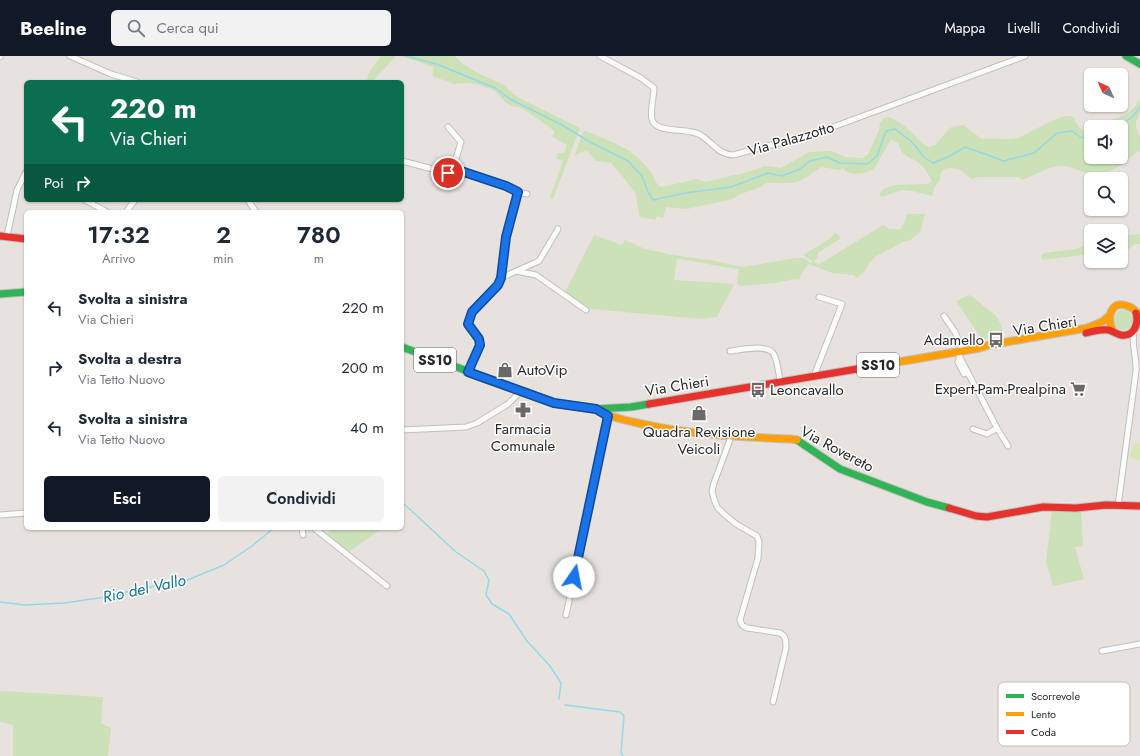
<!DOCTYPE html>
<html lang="it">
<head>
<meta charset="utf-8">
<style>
  :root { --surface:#fff; --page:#f2f2f3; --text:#1f2937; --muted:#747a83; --accent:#111827 }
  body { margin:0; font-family:Jost,sans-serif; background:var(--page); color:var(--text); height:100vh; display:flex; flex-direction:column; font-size:15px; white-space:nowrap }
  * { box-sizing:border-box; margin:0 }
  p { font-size:13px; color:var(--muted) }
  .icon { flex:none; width:22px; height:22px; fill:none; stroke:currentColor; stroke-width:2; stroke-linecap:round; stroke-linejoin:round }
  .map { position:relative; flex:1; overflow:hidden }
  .side { position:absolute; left:24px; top:154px; width:380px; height:320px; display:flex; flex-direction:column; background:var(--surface); border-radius:6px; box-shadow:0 1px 3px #0004 }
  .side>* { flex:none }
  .banner { position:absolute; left:24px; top:24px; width:380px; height:122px; border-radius:6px; box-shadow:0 1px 3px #0004; background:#0b6e4f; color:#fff; overflow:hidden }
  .needle { width:26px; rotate:315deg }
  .fabs { position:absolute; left:1084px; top:12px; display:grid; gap:8px }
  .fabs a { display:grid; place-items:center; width:44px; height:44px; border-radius:6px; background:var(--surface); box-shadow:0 1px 3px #0004; font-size:20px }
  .pin { position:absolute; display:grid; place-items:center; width:34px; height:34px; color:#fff; margin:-17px; border:2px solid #fff; border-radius:50%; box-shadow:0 1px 4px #0007 }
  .me { position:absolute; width:44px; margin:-22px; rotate:12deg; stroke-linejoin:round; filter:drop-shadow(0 0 3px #0008) }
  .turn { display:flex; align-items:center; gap:14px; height:84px; padding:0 20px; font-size:18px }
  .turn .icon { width:52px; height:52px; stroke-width:2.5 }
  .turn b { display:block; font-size:28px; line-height:34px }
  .then { display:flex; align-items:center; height:38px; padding:0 20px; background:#0003; gap:8px; font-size:15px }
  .eta { display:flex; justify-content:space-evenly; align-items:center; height:68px; text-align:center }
  .eta b { font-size:24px; font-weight:600; line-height:28px }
  .cta { display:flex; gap:8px; margin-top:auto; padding:8px 20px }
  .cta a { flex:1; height:46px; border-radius:6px; background:var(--accent); color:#fff; font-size:16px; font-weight:600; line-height:46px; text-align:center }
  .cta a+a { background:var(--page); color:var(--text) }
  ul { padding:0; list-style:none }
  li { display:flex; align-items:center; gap:12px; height:60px; padding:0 20px }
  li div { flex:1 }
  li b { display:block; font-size:15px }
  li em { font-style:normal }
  header { display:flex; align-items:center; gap:24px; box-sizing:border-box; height:56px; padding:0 20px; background:var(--accent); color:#fff }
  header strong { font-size:19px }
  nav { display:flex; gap:22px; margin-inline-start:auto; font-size:14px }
  .search { width:280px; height:36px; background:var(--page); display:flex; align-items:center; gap:10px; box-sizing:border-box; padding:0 14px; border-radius:6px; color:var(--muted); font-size:15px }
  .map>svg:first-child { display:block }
</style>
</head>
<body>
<header>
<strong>Beeline</strong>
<div class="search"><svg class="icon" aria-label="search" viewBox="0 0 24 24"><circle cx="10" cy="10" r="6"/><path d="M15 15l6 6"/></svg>Cerca qui</div>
<nav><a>Mappa</a><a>Livelli</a><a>Condividi</a></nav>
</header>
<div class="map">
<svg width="1140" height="700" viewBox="0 0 1140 700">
  <rect width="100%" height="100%" fill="#e7e2de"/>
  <path fill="#cde1b8" d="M381 0H396L372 26H367L368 18Z
    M400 0H455L463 8 474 15 504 29 513 38 523 44 580 72 553 143 550 142 563 105 556 103 558 97H564L567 89 552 81 555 76 549 71 522 52 515 51 506 47 495 35 480 29 470 27 454 28 432 20 434 11Z
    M1140 42V58L1136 66V72L1140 80V96L1138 95C1123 109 1106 123 1084 116 1076 114 1067 109 1060 110 1046 111 1035 120 1022 124L1018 121H978L973 123C967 122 965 116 960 114 950 110 939 111 940 124L934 132 932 140 912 135 902 134 882 141 879 139 883 133 893 129 927 128 932 126C929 119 925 112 919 107 911 101 900 100 899 88L891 83 874 113C865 118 849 121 843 112L839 114 822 111 813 116 807 121 799 125 791 127H766L761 131 738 139 733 143 687 153 666 151 663 162 657 160 655 164 641 161 639 159 636 138 619 116 611 107 596 105 587 95 579 97 574 101 583 76 586 75C600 81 625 90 636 100 641 105 647 111 651 116 656 123 652 125 662 131L696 123 706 126 755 114 765 110 781 112 809 96 832 95 845 101 862 102 868 98 879 74 880 67 884 62 890 61 905 70 923 88 929 91 935 89 951 71 963 69 982 83C993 81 1007 85 1017 82 1029 78 1058 59 1068 60 1069 60 1074 61 1074 61 1076 71 1081 75 1091 74V101H1121V71H1097C1114 59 1129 65 1140 42Z
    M907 158H925L920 176 911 184 903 186 875 201 868 209 866 214 857 222 853 219 832 217 809 208 801 218 799 224 794 223 777 227 740 230 737 227 739 213C718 211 698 205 677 203L674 224 734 228 717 261 701 263 591 253 565 236 594 179 622 189 625 184 645 193 674 199 709 204 743 211 796 202H804L811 207 813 206 803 199 828 184 835 177 839 179 840 183 818 197 817 202 814 205 818 209 883 169 890 173H900L905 166Z
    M1140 178V188L1133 189 1129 193 1121 194V180Z
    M1091 187V198L1042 204 1041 200 1044 197 1076 193Z
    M969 239C976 242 979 247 985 251 997 260 999 261 1003 276L995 278 983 285 956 245Z
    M1113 264a10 10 0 1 1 20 0a10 10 0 1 1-20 0Z
    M1081 454 1083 490 1075 491 1084 523 1053 530 1046 506 1052 455Z
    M337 472H382L349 496 326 478Z
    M3 635 103 641 101 667 111 672 108 700H13V669L0 666V636Z"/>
  <path fill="#d8e5b5" d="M1135 386 1140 388V405L1129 400Z"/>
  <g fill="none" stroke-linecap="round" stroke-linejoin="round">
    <path stroke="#93d9e7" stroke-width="1.5" d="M407 0 439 9 495 32 510 43 562 69 590 86 628 105 642 120 648 136 653 144 685 137 731 131 768 117 782 120 800 113 810 105 827 101 840 107 867 108 877 100 886 75 895 73 913 87 924 101 933 107 950 100 965 91 1004 105 1034 97 1057 77 1072 75 1082 82 1091 81
      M1116 71C1126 66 1135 61 1140 50
      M402 446 456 496 484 515 489 524 486 539 492 548 509 558 527 585 550 610 561 627 559 643
      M0 546 25 549 64 547 120 539 133 533 180 527 224 509 252 490 274 472
      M565 649 620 656 624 660 621 697 623 700"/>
    <defs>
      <path id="street" d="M70 0 111 18 137 26
        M600 0 641 22 654 32C654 39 649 61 653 66 661 78 690 71 702 80 714 88 718 98 733 99L798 82 833 71 1025 0
        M0 1V0
        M448 71 461 86 454 109V116
        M402 105 448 117 458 114 506 130 518 136 527 138
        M85 144 107 156
        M248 144 256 156
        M126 156 135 144
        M7 180 17 134 26 116
        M516 215 536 219 586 254
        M501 222 506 181 518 136
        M944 260 955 276 963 295
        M730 295C741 294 766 288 773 297 777 302 779 318 780 325
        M957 296 997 372 987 378 973 373
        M960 301 958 306 964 318
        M468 316 480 289 479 283 468 268 472 256 498 229 501 222 539 205 558 173
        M814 320 842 248 819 241
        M997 372 1008 390
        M402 374 466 371 477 367 508 348 521 335
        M731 381 714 427 712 435 714 443 717 451 724 458 736 468 757 480 759 486 758 502 740 564 742 569 747 572 780 577C786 580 786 584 786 592L773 646
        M1118 450 1136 315C1137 300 1131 291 1134 275
        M0 459 26 457
        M302 472 303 479
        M314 472 387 530
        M566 559 598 408 608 358
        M1102 595 1140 588"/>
      <path id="fast" d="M1126 0 1140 8
        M0 238 26 236
        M402 291 554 347 596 353 631 351 649 348
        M797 384 840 413 927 446 949 452"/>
      <path id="slow" d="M1113 275C1105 261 1112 242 1130 251 1134 253 1137 256 1140 259
        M857 313 980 292 989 289 1087 272 1102 266 1108 261
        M596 353C611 362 625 364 642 368 691 379 741 381 791 383L797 384"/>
      <path id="jam" d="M0 180 26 183
        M1086 277C1093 275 1102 273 1109 274 1113 275 1116 278 1121 279 1134 281 1139 268 1136 257
        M649 348 857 313
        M949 452 976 460 987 461 1043 451 1076 452 1106 449 1140 450"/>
    </defs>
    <use href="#street" stroke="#c1bfbf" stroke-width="7"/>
    <use href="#fast" stroke="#c1bfbf" stroke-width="9"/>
    <use href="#slow" stroke="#c1bfbf" stroke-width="9"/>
    <use href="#jam" stroke="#c1bfbf" stroke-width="9"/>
    <use href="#street" stroke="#fbfbfa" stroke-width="5"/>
    <use href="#fast" stroke="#30b455" stroke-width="7"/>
    <use href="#slow" stroke="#ff9f0a" stroke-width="7"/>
    <use href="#jam" stroke="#e5322d" stroke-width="7"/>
  </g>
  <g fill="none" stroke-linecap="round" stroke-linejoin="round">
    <defs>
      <path id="route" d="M448 117 458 114 506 130 518 136 506 181 501 222 498 229 472 256 468 268 479 283 480 289 468 316 554 347 596 353 608 360 574 521"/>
    </defs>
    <use href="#route" stroke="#114b97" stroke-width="10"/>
    <use href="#route" stroke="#1a73e8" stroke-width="7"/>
  </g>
  <defs>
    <symbol id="bus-bare" viewBox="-9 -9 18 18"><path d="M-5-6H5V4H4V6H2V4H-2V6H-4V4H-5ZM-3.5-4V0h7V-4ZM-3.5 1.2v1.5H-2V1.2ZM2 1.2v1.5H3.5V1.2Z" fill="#6b6968" stroke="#fff" stroke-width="2.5" paint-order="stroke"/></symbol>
    <symbol id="shop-bare" viewBox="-9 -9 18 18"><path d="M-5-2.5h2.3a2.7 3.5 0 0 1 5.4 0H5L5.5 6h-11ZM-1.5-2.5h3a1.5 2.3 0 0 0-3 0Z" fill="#6b6968" stroke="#fff" stroke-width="2.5" paint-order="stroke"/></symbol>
    <symbol id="supermarket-bare" viewBox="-9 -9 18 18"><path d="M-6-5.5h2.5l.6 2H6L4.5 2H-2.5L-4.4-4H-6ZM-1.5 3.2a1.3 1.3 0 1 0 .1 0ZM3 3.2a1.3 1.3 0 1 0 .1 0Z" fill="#6b6968" stroke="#fff" stroke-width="2.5" paint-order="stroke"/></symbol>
    <symbol id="pharmacy-bare" viewBox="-9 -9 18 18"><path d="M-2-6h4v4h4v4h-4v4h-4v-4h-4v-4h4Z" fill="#6b6968" stroke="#fff" stroke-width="2.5" paint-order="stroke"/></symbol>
  </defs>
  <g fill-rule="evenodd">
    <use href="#bus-bare" x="985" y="273" width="22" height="22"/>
    <use href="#shop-bare" x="494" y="303" width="22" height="22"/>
    <use href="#supermarket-bare" x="1067" y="322" width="22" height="22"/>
    <use href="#bus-bare" x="747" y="323" width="22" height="22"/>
    <use href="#pharmacy-bare" x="512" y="343" width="22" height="22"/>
    <use href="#shop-bare" x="688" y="346" width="22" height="22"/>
  </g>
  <g text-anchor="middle" stroke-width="3" stroke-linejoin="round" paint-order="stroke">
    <g fill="#fff" stroke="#686868" stroke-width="1">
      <rect x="414" y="292" width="42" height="24" rx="3"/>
      <rect x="857" y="297" width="42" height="24" rx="3"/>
    </g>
    <g font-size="14" font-weight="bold" fill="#282828">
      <text x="435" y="309">SS10</text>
      <text x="878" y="314">SS10</text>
    </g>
    <g font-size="15" fill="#282828" stroke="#fff">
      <text transform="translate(791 83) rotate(-16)" y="5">Via Palazzotto</text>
      <text transform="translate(1045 270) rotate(-9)" y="5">Via Chieri</text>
      <text transform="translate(677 330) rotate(-9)" y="5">Via Chieri</text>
      <text transform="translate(837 393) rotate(28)" y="5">Via Rovereto</text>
    </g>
    <g font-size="15" fill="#282828" stroke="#fff" text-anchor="end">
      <text x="984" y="289">Adamello</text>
      <text x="517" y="319" text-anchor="start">AutoVip</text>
      <text x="1066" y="338">Expert-Pam-Prealpina</text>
      <text x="770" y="339" text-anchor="start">Leoncavallo</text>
      <text x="523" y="378" text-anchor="middle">Farmacia<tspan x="523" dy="17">Comunale</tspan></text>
      <text x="699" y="381" text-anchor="middle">Quadra Revisione<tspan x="699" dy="17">Veicoli</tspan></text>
    </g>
    <g font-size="16" font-style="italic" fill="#117394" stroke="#fff">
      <text transform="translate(144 532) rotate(-12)" y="6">Rio del Vallo</text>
    </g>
  </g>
  <rect x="998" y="626" width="132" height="64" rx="6" fill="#fff" stroke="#bebebe" stroke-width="1"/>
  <rect x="1006" y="638" width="18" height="4" fill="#30b455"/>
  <rect x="1006" y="656" width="18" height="4" fill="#ff9f0a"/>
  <rect x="1006" y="674" width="18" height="4" fill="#e5322d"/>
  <g font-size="11" fill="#282828">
    <text x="1031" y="644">Scorrevole</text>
    <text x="1031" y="662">Lento</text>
    <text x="1031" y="680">Coda</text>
  </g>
</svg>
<div class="fabs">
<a><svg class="needle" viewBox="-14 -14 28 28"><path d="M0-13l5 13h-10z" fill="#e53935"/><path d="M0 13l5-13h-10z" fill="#747a83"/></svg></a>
<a><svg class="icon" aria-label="sound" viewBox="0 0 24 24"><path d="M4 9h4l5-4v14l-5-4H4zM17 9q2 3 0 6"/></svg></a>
<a><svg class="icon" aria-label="search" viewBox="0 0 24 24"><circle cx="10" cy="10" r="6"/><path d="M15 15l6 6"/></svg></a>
<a><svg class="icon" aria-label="layers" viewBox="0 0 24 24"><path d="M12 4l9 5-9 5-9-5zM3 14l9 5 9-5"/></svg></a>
</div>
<div class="pin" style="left:448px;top:117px;background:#d93025"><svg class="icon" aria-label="arrive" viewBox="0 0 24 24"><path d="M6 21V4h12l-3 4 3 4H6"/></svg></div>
<svg class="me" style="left:574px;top:521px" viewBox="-20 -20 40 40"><circle r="19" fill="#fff"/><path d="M0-13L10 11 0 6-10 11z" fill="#1a73e8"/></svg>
<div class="banner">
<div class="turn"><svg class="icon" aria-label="left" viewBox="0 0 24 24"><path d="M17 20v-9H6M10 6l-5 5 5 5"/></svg><div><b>220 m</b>Via Chieri</div></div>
<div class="then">Poi<svg class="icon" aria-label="right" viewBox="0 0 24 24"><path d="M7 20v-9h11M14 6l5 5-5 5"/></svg></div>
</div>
<section class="side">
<div class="eta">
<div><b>17:32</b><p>Arrivo</p></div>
<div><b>2</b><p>min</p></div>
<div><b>780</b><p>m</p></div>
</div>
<ul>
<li><svg class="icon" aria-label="left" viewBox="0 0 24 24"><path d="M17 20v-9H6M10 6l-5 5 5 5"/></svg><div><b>Svolta a sinistra</b><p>Via Chieri</p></div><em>220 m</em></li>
<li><svg class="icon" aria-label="right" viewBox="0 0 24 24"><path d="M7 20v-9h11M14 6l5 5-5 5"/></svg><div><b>Svolta a destra</b><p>Via Tetto Nuovo</p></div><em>200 m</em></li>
<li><svg class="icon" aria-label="left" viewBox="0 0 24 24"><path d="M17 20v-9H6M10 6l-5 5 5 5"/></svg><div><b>Svolta a sinistra</b><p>Via Tetto Nuovo</p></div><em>40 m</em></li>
</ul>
<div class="cta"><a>Esci</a><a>Condividi</a></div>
</section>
</div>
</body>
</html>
